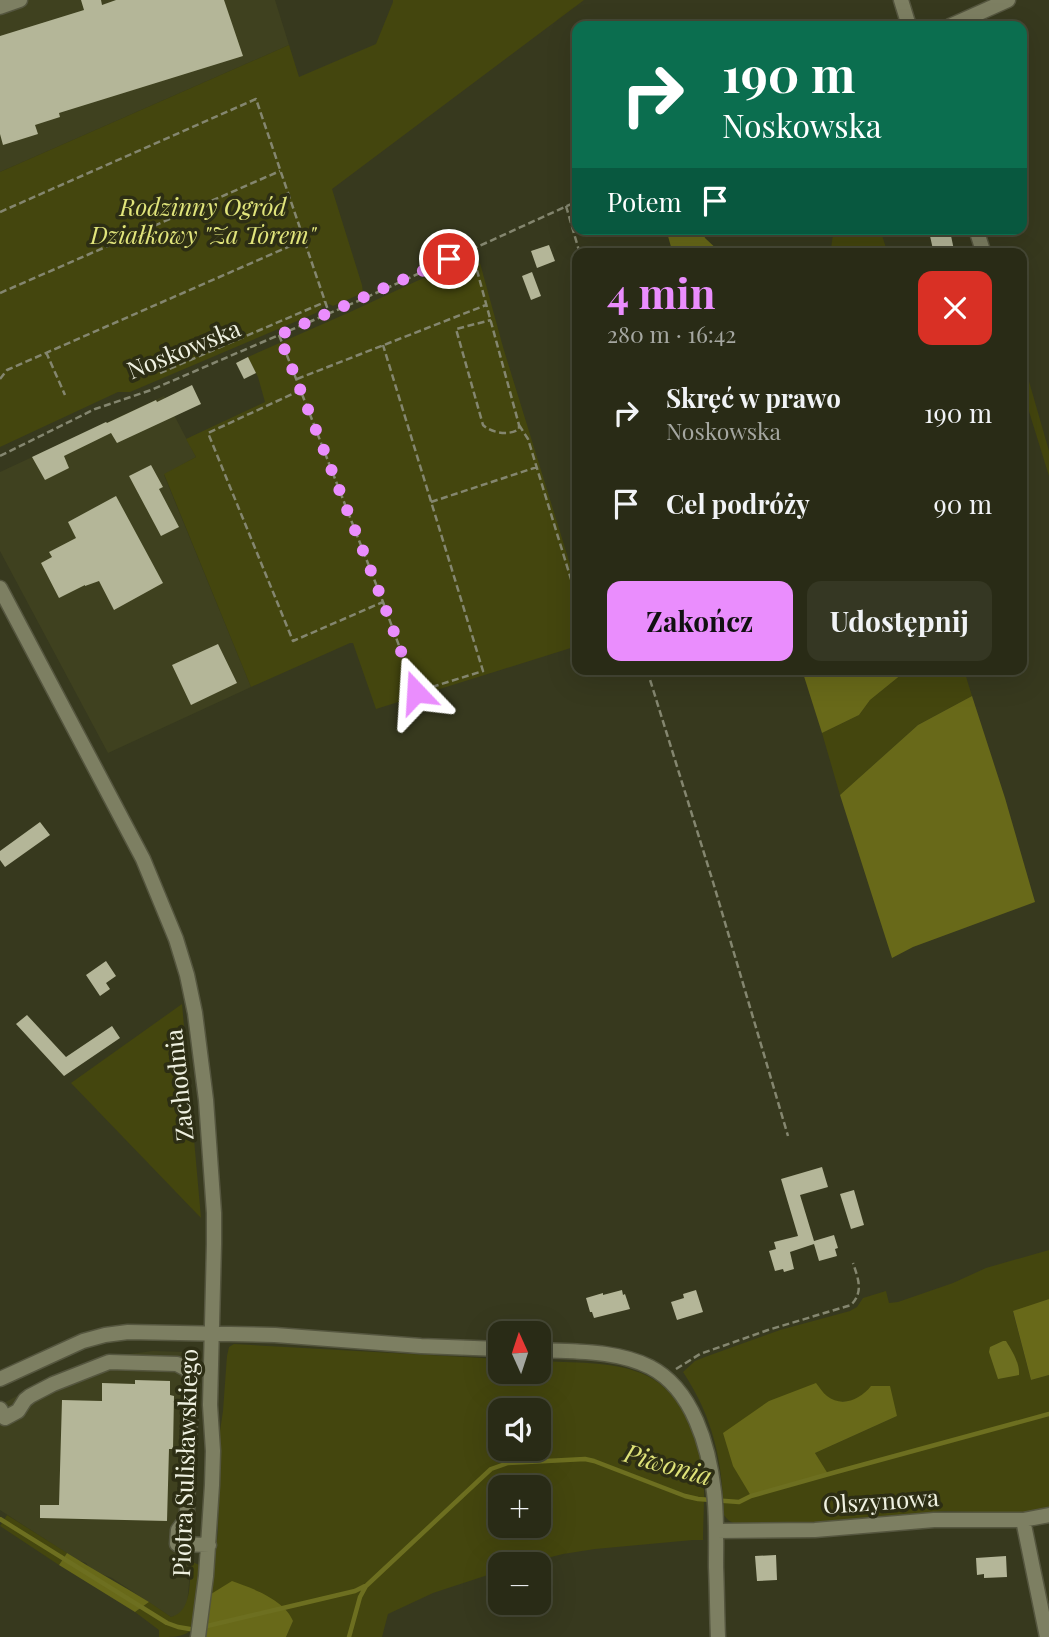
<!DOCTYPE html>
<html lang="pl">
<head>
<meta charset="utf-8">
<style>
  :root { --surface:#292b16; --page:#353723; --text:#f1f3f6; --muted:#a5a7a1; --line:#454735; --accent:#ea8dfd }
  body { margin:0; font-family:"Playfair Display",serif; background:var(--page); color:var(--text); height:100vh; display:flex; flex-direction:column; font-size:26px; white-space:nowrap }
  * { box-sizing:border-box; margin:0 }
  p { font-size:23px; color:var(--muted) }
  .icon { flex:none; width:38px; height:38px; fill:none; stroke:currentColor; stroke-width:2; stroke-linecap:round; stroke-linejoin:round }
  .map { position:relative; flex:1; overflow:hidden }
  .drawer { position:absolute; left:572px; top:248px; width:455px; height:427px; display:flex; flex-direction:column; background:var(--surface); border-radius:14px; box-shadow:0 7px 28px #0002,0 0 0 2px var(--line) }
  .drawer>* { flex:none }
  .hud { position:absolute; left:572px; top:21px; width:455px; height:214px; border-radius:14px; box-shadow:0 7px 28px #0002,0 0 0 2px var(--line); background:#0b6e4f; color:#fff; overflow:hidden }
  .needle { width:46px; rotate:357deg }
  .controls { position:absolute; left:488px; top:1321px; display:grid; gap:14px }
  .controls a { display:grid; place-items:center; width:63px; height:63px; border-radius:14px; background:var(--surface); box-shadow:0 7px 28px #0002,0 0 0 2px var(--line); font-size:35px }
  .pin { position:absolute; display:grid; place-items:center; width:60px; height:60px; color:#fff; margin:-30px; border:4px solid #fff; border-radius:50%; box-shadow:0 2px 7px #0007 }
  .me { position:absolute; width:77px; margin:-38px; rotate:340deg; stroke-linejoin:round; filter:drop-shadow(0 0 5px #0008) }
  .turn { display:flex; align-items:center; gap:24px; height:147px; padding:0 35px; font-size:32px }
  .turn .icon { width:91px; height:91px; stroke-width:2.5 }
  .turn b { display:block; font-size:49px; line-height:60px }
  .then { display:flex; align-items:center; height:66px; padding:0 35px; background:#0003; gap:14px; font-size:26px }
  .round { display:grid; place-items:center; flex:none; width:74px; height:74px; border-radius:14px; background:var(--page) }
  .headline { display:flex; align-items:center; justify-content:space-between; height:119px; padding:0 35px }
  h1 { font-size:42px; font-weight:700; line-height:52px; color:var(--accent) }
  .action { display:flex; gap:14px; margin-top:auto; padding:14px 35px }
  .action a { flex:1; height:80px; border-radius:14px; background:var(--accent); color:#111; font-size:28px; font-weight:700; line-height:80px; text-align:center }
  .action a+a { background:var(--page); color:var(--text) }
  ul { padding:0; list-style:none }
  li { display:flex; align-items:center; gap:21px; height:91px; padding:0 35px }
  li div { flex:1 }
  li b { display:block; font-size:26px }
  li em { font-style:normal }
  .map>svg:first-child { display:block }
</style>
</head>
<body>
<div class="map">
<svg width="1049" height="1637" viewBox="0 0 1049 1637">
  <rect width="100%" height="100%" fill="#37391e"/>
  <path fill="#3f411f" d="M0 0H275L289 45 0 172Z
    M164 396 196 457 164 475 251 687 108 753 0 551V472Z
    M153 1351 184 1352 197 1365 196 1473 191 1561 187 1605 179 1615 171 1617 112 1578 91 1570 86 1563 77 1560 0 1510V1405L54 1376 106 1357Z"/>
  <path fill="#44460e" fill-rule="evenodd" d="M393 0H584L332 189 362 285 363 293 333 306 329 304 322 307 316 313 130 392H118L0 447V172L289 45 299 77 376 44 393 2Z
    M834 229H880L888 254H830Z
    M460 261 480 263 503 347 577 587V646L376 709 353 643H350L251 687 164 474 196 457 186 439 265 402 258 377 248 357 350 312Z
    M1022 357 1049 451V476L1022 389Z
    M907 670H964L972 696 918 725 840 795 822 733 859 715 870 700Z
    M182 1004 201 1218 71 1083Z
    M1049 1250V1299L1013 1312 1031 1380 1049 1375V1508L1027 1512 1001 1513 945 1511 856 1519 827 1525H745C736 1524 730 1524 724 1515 722 1461 714 1419 683 1372L695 1361 705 1357 780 1330 850 1311 857 1307 863 1298 886 1291 889 1303 898 1302 953 1283 986 1268ZM865 1394 897 1416 815 1453 827 1474 769 1401 826 1396 837 1402 853 1401Z
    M234 1344 500 1359V1372H539V1361C572 1363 610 1361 641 1373 677 1387 696 1429 702 1464 706 1489 703 1515 703 1540H693L595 1549 563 1554 523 1564H500V1571L433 1593 388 1614 382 1637H286L293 1621 211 1594 218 1531 220 1431 223 1411 227 1356 229 1347ZM500 1410H539V1449H500ZM500 1488H539V1526H500Z
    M7 1515 67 1553 59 1565 0 1526Z
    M191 1561 201 1566 195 1626C186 1637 177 1637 159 1637V1630L135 1612 149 1602 171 1617C193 1611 189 1580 191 1561Z"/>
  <path fill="#686919" d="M666 229H702L705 238 722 254H673Z
    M802 670H907L870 700 859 715 822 733Z
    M972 696 1005 798 1035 902 913 947 892 958 840 795 918 725Z
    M1049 1299V1375L1031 1380 1013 1311Z
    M816 1383C820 1388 823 1393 827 1396 842 1408 861 1399 871 1386H890L897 1416 815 1453 828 1474 751 1496 733 1466 723 1433 769 1401Z
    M67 1553C94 1570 121 1585 149 1602L135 1612 59 1565Z
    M232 1581C252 1588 285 1600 293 1621L286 1637H204L211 1594Z"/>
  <path fill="#6d6f20" d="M1003 1341H1006C1012 1351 1020 1363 1019 1375L998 1379 989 1352 990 1347Z"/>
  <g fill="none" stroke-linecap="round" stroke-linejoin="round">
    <path stroke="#6d6f20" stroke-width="4.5" d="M0 1519 167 1623 178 1627 190 1629
      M207 1626 355 1591 365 1586
      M349 1637 360 1597 366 1586 491 1469 508 1463 585 1459 594 1461 685 1496 698 1499 739 1502 751 1496 836 1472 1049 1414"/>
  </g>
  <path fill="#b4b698" d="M81 0H101L102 5 116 0H224L243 56 59 113 60 117 35 125 38 134 3 145 0 134V36L84 10Z
    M950 231 954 250 934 254 930 236Z
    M549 245 555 261 537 268 531 251Z
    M532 272 541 296 531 300 522 276Z
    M248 357 256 373 244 379 236 363Z
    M192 385 201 404 117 443 111 433 64 456 69 468 45 480 32 457 106 422 107 423 156 400 157 402Z
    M151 465 163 487 159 489 179 527 161 536 129 476Z
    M116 496 163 583 114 610 99 581 85 586V585L59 598 41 563 52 557 49 552 76 538 68 522Z
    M218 644 237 683 191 705 172 665Z
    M40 822 50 835 5 867 0 860V851Z
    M106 961 116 976 106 983 110 989 100 996 86 975Z
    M27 1015 66 1057 112 1026 120 1038 64 1076 16 1024Z
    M822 1167 828 1187 800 1195 814 1241 834 1235 838 1248 835 1249 837 1256 819 1261 814 1244 790 1252 794 1269 784 1272 783 1269 775 1271 769 1251 776 1249 774 1242 798 1236 781 1179Z
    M854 1190 864 1225 851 1229 840 1194Z
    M622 1290 623 1295 625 1294 630 1309 594 1318 592 1312H590L586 1298 603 1293V1295Z
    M696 1290 703 1312 677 1320 671 1302 684 1298 683 1294Z
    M135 1380 170 1381V1395L174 1396 173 1449H169L167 1521 40 1518V1505H59L62 1400 102 1401V1383L135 1384Z
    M776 1555 777 1580 757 1581 755 1556Z
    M1006 1556 1007 1577 984 1578V1574L977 1575 976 1558Z"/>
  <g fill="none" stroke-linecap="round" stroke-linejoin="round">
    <defs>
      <path id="minor" d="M901 0 909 26
        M0 7 20 0
        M950 26 1008 0
        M976 229 984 254
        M0 588 143 859 176 939 187 975 195 1013 206 1100 214 1213V1244L210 1405 213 1451 212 1485 206 1576 198 1637
        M539 1350C576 1352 616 1350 650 1367 693 1389 709 1447 714 1492 717 1516 716 1542 716 1567 717 1590 717 1614 718 1637
        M0 1379 83 1341 105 1335 128 1332 275 1335 421 1346 500 1349
        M0 1409 5 1418 18 1411 25 1400 30 1396 53 1384 109 1362 177 1364 188 1370 191 1382 187 1512 184 1522 178 1530 177 1544 209 1545
        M1023 1520 1047 1637
        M716 1531 815 1530 934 1520H1023L1049 1515"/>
    </defs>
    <use href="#minor" stroke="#55563f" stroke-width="17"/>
    <path stroke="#84866f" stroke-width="2.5" stroke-dasharray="7 3.5" stroke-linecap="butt" d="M566 206 580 254
      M0 212 256 99 329 313
      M470 250 475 263 519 425V429C510 436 491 433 483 425L456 329 491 320
      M0 293 280 171
      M279 335 383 602 416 692 483 671 383 345
      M46 352 65 395
      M160 373 325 302
      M0 379 7 370 304 240
      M297 379 486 305
      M301 390 208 433 293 641 383 602
      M519 425 528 439 578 602
      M0 456 95 409 151 390 365 298 578 201
      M431 502 537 467
      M647 670 713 882 788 1136
      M676 1369 700 1354 768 1330 851 1305C864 1292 858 1278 853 1263"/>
    <use href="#minor" stroke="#7d7f62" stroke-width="14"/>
  </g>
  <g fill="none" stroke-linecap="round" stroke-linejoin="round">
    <path stroke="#ea8dfd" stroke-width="12" stroke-dasharray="0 21.6" d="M416 692 383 602 279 335 449 259"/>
  </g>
  <g text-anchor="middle" stroke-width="7" stroke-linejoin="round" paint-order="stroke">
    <g font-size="24" font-style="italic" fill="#e1e57b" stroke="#2d2e14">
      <text x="203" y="216">Rodzinny Ogród<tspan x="203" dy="28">Działkowy "Za Torem"</tspan></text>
    </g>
    <g font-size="24" fill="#eff1e1" stroke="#2d2e14">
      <text transform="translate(184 350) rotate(-22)" y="8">Noskowska</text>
      <text transform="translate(180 1085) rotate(-96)" y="8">Zachodnia</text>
      <text transform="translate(186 1463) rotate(-88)" y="8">Piotra Sulisławskiego</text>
      <text transform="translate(881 1502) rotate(-4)" y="8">Olszynowa</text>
    </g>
    <g font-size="26" font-style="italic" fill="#dee278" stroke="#2d2e14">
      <text transform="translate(668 1465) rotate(16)" y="9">Piwonia</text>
    </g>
  </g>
</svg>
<div class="controls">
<a><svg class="needle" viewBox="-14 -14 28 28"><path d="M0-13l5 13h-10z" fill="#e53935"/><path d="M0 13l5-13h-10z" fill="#a5a7a1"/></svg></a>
<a><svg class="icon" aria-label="sound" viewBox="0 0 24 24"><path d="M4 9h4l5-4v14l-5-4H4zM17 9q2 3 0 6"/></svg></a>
<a>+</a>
<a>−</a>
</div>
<div class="pin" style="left:449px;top:259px;background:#d93025"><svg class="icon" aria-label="arrive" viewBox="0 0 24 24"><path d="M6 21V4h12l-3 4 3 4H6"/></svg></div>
<svg class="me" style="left:416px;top:692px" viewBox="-20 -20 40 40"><path d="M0-17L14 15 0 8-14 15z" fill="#ea8dfd" stroke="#fff" stroke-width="4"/></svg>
<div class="hud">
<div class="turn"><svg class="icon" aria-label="right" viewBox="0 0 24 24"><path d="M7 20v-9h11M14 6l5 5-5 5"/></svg><div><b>190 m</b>Noskowska</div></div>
<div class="then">Potem<svg class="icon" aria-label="arrive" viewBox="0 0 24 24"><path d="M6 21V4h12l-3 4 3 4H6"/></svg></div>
</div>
<section class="drawer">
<div class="headline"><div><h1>4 min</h1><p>280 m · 16:42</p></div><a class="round" style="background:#d93025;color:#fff"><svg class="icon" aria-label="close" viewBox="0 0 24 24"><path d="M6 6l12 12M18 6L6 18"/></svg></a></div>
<ul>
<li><svg class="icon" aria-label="right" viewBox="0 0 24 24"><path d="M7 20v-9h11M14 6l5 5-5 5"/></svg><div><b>Skręć w prawo</b><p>Noskowska</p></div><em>190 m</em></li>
<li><svg class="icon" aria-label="arrive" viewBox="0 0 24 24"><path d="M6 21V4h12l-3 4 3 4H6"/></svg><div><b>Cel podróży</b></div><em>90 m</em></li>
</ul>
<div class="action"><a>Zakończ</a><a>Udostępnij</a></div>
</section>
</div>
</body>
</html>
